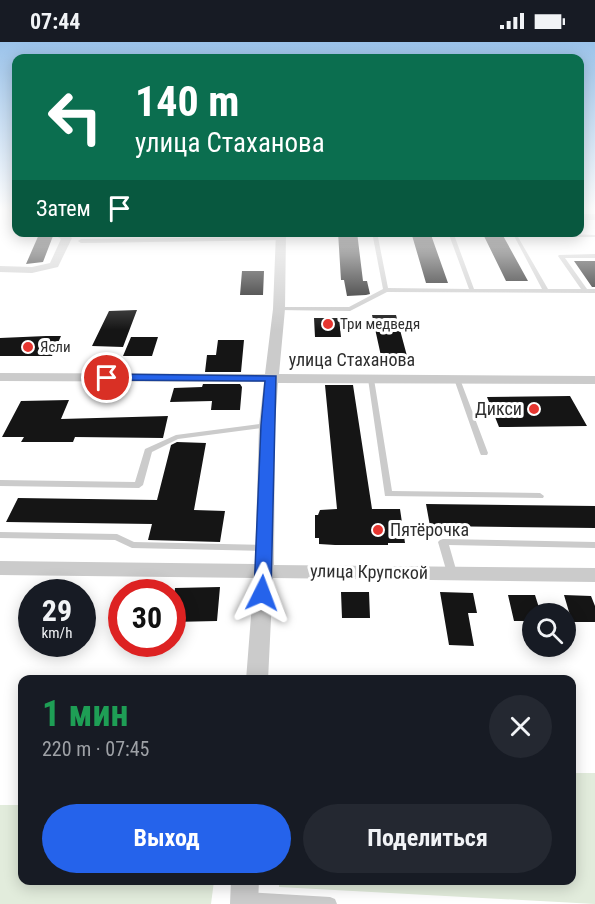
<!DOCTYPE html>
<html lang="ru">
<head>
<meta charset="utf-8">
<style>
  :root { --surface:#171b24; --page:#242831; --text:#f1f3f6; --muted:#9ea1a6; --accent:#2563eb }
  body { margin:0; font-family:"Roboto Condensed",sans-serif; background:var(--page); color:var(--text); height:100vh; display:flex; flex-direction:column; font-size:22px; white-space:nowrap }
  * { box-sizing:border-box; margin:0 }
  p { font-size:20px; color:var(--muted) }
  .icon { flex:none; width:33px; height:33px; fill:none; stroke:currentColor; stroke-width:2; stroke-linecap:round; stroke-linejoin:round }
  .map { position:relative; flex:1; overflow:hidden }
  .details { position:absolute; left:18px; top:633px; width:558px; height:210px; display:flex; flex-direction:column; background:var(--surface); border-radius:12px; box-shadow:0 3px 15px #0003 }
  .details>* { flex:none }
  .guide { position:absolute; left:12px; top:12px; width:572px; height:183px; border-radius:12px; box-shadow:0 3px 15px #0003; background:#0b6e4f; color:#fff; overflow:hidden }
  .fabs { position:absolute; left:522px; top:561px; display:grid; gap:12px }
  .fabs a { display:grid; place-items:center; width:54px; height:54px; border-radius:50%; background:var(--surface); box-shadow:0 3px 15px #0003; font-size:30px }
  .speed { position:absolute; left:18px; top:537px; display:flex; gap:12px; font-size:30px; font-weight:700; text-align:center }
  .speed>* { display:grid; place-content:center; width:78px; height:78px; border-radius:50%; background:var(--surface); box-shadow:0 3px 15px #0003; line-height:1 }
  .speed small { font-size:15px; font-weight:400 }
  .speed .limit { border:9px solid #d22; background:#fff; color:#111 }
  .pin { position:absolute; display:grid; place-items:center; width:51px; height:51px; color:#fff; margin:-26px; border:3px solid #fff; border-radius:50%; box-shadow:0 2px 6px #0007 }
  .me { position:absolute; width:66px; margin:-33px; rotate:3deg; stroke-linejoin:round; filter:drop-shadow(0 0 4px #0008) }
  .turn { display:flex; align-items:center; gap:21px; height:126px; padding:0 24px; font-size:27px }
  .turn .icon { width:78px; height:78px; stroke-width:2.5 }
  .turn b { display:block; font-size:42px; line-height:51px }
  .then { display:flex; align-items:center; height:57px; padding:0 24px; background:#0003; gap:12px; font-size:22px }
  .round { display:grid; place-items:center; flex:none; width:63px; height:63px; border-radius:32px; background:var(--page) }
  .summary { display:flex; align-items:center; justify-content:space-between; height:102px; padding:0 24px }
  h1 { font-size:36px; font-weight:700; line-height:45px; color:#1e9e55 }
  .button { display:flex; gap:12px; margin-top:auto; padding:12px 24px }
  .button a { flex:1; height:69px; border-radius:36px; background:var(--accent); color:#fff; font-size:24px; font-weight:700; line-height:69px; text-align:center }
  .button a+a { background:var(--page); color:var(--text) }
  .status { display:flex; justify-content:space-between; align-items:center; height:42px; padding:0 30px; background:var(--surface); direction:ltr }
  .status svg { height:16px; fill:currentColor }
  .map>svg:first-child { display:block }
</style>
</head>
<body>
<div class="status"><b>07:44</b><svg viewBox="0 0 49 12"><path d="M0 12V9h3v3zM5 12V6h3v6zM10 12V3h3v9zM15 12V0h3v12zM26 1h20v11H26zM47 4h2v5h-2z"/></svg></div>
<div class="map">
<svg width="595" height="862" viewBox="0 0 595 862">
  <rect width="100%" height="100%" fill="#fff"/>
  <path fill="#e2ecdc" d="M572 731H595V862L279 845V838H572Z
    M0 763H22V838L214 839 211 862H0Z"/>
  <path fill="#151515" d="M40 190 53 194 43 220 26 222Z
    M338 190H357L363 239H367L370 252 366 253 347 254 344 238H341Z
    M411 190H430L448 241H426Z
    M482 190H501L528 239H506Z
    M574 219H595V245H592Z
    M242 229H264L263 253H240Z
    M137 268 123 305 92 304 109 269Z
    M372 273H396L407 314H381Z
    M314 276H339L341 295H315Z
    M46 294H61L52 314H0V296Z
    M131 295H158L152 314H123Z
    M218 298H244L241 330H205L207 313H216Z
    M203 342H240L242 345 240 368H211L212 359 170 360 174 346 202 345Z
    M325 343H353L372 467H400L405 501H388V503H335L319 502V496H315V473H318L320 468 337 467Z
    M570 354 587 384 499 385 487 355Z
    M69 358 61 377 168 374 163 396 75 395 73 400H21L24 395H2L21 359Z
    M177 400 206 401 194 468 225 469 220 500 148 498 152 482 6 480 18 456 157 458 171 403Z
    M426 462 595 464V486L430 484Z
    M220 545 217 579 172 580 175 546Z
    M341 550H369L370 576H342Z
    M440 550 473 551 477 571H468L474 604 449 603Z
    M508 553H535L541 572H532V579H514Z
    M564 553 591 554 595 564V580H572Z"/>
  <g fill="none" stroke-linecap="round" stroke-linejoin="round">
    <path fill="#cbcbcb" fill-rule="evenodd" d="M372 190H377L388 246 469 247 448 190H453L474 247H542L512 190 595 193V195H518L548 247H581L558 214 559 213 595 212V216H565L587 247H595V251L387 250 350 269 277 268 276 267 279 265H349L383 247Z
      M281 195 284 197 283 198 81 201 78 199 81 197Z
      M371 335 374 337 392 449 540 451 544 454 543 456 385 454 368 337Z
      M457 335 460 337 488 411 487 413H481L480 411 454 337Z
      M267 381H270L271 383 270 385 178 397 152 410 143 443 139 446 0 444V438L135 440 145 407 176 393Z
      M0 490 117 492 134 500 264 503 267 504 269 506 267 508 264 509 132 506 115 498 0 496Z
      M443 497 595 500V506L449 503 457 531 455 533H449L447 531 438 500 440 498Z
      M247 850 330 855 335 857 337 862H242L240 857 242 852Z"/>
    <path fill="#cbcbcb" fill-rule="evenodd" d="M6 167H16V174Z
      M579 172H595V178H579Z
      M50 190H64L72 196 58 225 32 231 0 230V224L32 225 50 221 61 197Z
      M276 190H286L285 267 279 332 595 334V342L278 341 275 383 274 523 595 526V540L273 536 268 638H246L254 536 0 533V519L255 522 259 383 264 340 0 339V331L265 332 273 267Z
      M231 838H259L258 862H230Z"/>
  </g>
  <linearGradient id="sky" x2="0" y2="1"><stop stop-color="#9bc3ea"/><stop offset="0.58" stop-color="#fff"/><stop offset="1" stop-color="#fff" stop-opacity="0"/></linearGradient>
  <rect width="595" height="288" fill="url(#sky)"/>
  <path fill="#2563eb" stroke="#184099" stroke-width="1.5" d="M107 332 276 334 271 551 268 555H257L254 551 261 383 265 339 103 338 101 336Z"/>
  <g fill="#e63630" stroke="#fff" stroke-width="2">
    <circle cx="328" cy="282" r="6"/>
    <circle cx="28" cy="305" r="6"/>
    <circle cx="534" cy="367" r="6"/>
    <circle cx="378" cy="488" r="6"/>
  </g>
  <g text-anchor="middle" stroke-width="6" stroke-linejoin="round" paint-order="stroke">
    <g font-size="15" fill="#2e2e2e" stroke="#fff" text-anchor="start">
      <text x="340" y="287">Три медведя</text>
      <text x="40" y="310">Ясли</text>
    </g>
    <g font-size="18" fill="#2e2e2e" stroke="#fff">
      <text x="352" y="324">улица Стаханова</text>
      <text transform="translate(369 530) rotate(1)" y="6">улица Крупской</text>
    </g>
    <g font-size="18" fill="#2e2e2e" stroke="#fff" text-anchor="end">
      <text x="522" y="373">Дикси</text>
      <text x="390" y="494" text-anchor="start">Пятёрочка</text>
    </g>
  </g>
</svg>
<div class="fabs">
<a><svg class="icon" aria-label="search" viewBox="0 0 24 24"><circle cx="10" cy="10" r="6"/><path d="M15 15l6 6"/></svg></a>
</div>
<div class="speed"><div>29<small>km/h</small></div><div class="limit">30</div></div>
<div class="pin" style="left:107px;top:336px;background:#d93025"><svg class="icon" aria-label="arrive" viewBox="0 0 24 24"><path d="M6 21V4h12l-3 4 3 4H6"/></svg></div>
<svg class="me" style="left:262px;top:551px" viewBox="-20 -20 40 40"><path d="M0-17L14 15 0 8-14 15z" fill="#2563eb" stroke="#fff" stroke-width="4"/></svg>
<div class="guide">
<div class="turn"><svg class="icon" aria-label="left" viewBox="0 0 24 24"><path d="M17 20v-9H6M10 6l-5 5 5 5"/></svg><div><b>140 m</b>улица Стаханова</div></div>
<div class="then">Затем<svg class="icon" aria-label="arrive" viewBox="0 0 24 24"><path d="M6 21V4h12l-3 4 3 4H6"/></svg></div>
</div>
<section class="details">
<div class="summary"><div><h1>1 мин</h1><p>220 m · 07:45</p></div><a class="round"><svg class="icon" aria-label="close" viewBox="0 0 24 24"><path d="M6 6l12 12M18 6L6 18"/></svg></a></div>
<div class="button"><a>Выход</a><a>Поделиться</a></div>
</section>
</div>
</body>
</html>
